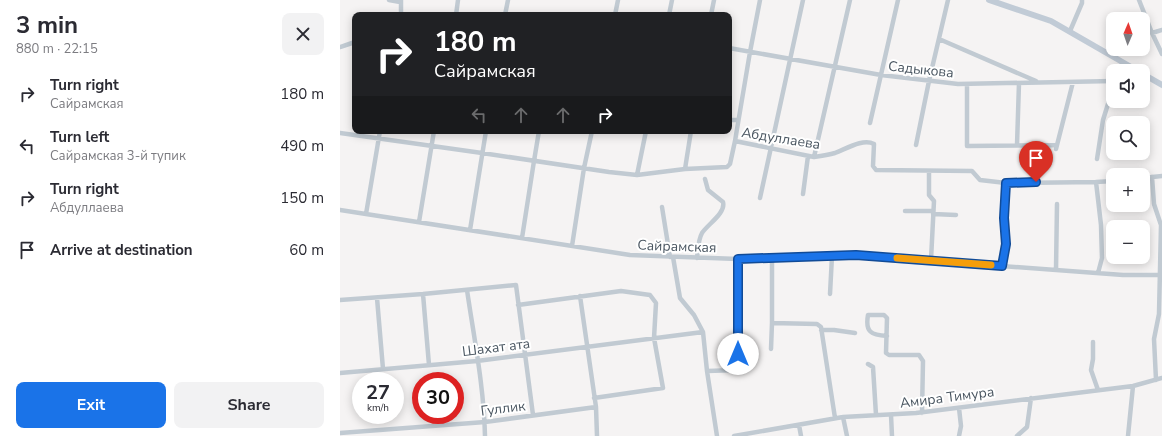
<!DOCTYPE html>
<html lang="en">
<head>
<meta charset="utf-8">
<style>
  :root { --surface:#fff; --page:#f2f2f3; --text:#2b2b33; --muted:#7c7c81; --accent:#1a73e8 }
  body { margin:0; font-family:"Nunito Sans",sans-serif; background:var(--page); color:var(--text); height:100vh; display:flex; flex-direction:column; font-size:15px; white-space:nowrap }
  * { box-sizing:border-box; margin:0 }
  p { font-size:13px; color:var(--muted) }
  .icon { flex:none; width:22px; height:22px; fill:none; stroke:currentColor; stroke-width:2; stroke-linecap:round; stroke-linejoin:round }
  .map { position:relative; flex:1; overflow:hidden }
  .sheet { display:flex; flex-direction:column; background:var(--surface); width:340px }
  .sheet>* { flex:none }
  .hud { position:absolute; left:12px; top:12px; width:380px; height:122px; border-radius:8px; box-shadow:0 2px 10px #0003; background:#202124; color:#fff; overflow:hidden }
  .needle { width:26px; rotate:2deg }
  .fabs { position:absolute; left:766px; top:12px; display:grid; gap:8px }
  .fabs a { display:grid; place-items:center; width:44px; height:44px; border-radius:8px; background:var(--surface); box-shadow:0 2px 10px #0003; font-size:20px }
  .speed { position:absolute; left:12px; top:372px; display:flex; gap:8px; font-size:20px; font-weight:700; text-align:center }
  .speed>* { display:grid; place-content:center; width:52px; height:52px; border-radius:50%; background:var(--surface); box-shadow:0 2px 10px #0003; line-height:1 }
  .speed small { font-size:10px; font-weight:400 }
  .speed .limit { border:6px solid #d22; background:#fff; color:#111 }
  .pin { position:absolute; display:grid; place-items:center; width:34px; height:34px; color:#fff; margin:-41px -17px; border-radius:50% 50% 50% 0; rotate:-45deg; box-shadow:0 0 4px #0007 }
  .pin .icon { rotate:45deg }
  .me { position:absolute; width:44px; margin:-22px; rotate:0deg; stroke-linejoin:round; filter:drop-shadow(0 0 3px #0008) }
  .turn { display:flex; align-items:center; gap:14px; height:84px; padding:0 16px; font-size:18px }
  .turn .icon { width:52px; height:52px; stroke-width:2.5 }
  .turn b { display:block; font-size:28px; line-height:34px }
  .lanes { display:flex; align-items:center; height:38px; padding:0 16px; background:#0003; justify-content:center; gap:20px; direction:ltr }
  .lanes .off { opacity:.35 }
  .round { display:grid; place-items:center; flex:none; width:42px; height:42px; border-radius:8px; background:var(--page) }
  .headline { display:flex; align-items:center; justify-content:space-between; height:68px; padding:0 16px }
  h1 { font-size:24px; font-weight:700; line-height:30px }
  .button { display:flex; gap:8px; margin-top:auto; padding:8px 16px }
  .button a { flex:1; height:46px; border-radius:8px; background:var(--accent); color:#fff; font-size:16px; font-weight:700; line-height:46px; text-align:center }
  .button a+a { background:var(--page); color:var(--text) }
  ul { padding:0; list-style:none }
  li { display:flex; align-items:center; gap:12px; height:52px; padding:0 16px }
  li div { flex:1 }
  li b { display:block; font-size:15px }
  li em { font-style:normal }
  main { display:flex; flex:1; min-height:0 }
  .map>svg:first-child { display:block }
</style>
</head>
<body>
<main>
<section class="sheet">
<div class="headline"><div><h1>3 min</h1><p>880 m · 22:15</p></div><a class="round"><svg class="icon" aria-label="close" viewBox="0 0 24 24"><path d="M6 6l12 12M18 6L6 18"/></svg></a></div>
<ul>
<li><svg class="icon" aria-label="right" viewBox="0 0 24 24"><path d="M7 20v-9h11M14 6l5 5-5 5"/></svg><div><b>Turn right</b><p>Сайрамская</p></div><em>180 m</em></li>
<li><svg class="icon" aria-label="left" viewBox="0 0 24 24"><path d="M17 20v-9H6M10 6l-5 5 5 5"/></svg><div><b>Turn left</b><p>Сайрамская 3-й тупик</p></div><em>490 m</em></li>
<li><svg class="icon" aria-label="right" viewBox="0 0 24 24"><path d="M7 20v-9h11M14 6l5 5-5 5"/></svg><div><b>Turn right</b><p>Абдуллаева</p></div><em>150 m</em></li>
<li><svg class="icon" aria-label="arrive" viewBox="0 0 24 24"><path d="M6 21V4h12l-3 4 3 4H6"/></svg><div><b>Arrive at destination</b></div><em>60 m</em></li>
</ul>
<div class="button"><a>Exit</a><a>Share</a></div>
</section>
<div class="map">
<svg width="822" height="436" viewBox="0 0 822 436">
  <rect width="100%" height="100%" fill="#f5f3f3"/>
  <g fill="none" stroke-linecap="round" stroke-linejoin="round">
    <path stroke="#c1cad2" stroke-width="4.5" d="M49 0 60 2
      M799 0 812 33 822 54
      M61 15V0
      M116 15 118 0
      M165 15 168 0
      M275 15 278 0
      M329 15 332 0
      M371 15 374 0
      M730 31 742 3V0
      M812 33 822 30
      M599 39 696 81
      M0 47 15 42
      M389 48 541 75 618 84 773 81
      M781 71 785 64
      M627 84V146L717 145
      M389 120H398
      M530 123 558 0
      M0 133 142 153 269 172 297 175 345 169 387 167 390 164 395 141 474 157C481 156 488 155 495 153 506 149 523 138 534 144L533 166 536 170 632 171 640 180 666 183 756 182 773 181
      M395 141 410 52 420 0
      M576 145 589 81 608 0
      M677 145 679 83
      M716 149 733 82
      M474 157 510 0
      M757 159 763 120 773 88
      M345 169 351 131
      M589 171V195L594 201 591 260
      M297 175 306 131
      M812 177 814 204 821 225 819 314 814 339 816 380
      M803 178 822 176
      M756 182 761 225 762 258 758 273
      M463 194 468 156
      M420 198 463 0
      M322 207 330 257
      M0 210 290 255 398 259 516 255 783 275H820
      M565 211H593
      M26 214 40 131
      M593 214 616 215
      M79 222 94 131
      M130 230 146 131
      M182 238 194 161 199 131
      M232 246 244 168 252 131
      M333 257 340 298 354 315 363 332 367 371 377 436
      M357 258C358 250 358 240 362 233 368 224 386 213 383 202L368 190 365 179
      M432 258V323L477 324 481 327 495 418
      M662 266 666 244 665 218 666 183
      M716 270 717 204
      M127 290C134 338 144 387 145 436
      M83 294 89 365
      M490 294 492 256
      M240 296 256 407 257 436
      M37 298 43 369
      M0 300 83 294 176 285 193 415
      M178 305 281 291 310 295 316 303 314 338 323 388 254 398
      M481 330H494L515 333
      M547 336C531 335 525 332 528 315H544L547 318 546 353 549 355H579L583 361 582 413
      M753 342V359L751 370 758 390
      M431 349 432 323
      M528 364 533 367 536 415
      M367 371 398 370V259
      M0 373 137 361 363 332
      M619 408 621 426 619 436
      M551 415 552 436
      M503 417 507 436
      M459 425 461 436
      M0 433 145 422 256 407
      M394 436 503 417 576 413 793 386 822 378
      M677 436 687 427 691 398
      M788 436 793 386"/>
    <path stroke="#c1cbd6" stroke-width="6" d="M649 0 711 21 798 71
      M803 74 822 85"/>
  </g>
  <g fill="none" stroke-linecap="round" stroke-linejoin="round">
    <defs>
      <path id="route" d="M398 354V259L516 255 662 266 666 244 664 218 666 183 696 182"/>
    </defs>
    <use href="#route" stroke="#114b97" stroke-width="10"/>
    <use href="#route" stroke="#1a73e8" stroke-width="7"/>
    <path stroke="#f59e0b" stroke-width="7" d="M557 258 651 265"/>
  </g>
  <g text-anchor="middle" stroke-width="4" stroke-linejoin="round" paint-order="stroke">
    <g font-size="14" fill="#4a5661" stroke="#fff">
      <text transform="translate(581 69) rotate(6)" y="5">Садыкова</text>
      <text transform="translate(441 138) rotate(9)" y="5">Абдуллаева</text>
      <text transform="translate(337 246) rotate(2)" y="5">Сайрамская</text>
      <text transform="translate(156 347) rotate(-7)" y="5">Шахат ата</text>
      <text transform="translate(607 397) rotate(-7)" y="5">Амира Тимура</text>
      <text transform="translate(163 408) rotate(-7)" y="5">Гуллик</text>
    </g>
  </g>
</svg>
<div class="fabs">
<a><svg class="needle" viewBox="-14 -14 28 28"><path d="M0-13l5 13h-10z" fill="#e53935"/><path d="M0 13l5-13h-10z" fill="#7c7c81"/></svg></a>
<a><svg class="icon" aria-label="sound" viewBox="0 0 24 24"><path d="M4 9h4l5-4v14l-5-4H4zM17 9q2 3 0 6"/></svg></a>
<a><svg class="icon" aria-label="search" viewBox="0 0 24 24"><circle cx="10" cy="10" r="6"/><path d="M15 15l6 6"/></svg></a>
<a>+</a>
<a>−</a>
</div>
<div class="speed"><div>27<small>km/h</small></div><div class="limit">30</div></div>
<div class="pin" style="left:696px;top:182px;background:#d93025"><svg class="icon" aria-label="arrive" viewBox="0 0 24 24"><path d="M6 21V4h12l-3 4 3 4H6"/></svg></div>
<svg class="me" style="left:398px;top:354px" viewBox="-20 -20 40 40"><circle r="19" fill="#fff"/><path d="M0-13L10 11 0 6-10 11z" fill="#1a73e8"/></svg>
<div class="hud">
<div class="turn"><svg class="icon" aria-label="right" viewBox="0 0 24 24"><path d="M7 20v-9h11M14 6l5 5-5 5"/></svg><div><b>180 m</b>Сайрамская</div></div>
<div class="lanes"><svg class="icon off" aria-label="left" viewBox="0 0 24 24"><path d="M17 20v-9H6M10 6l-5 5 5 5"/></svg><svg class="icon off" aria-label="ahead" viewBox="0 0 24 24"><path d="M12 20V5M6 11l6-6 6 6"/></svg><svg class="icon off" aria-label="ahead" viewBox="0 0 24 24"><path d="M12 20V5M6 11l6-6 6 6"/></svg><svg class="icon" aria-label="right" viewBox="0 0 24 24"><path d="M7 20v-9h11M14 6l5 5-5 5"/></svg></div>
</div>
</div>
</main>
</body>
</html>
